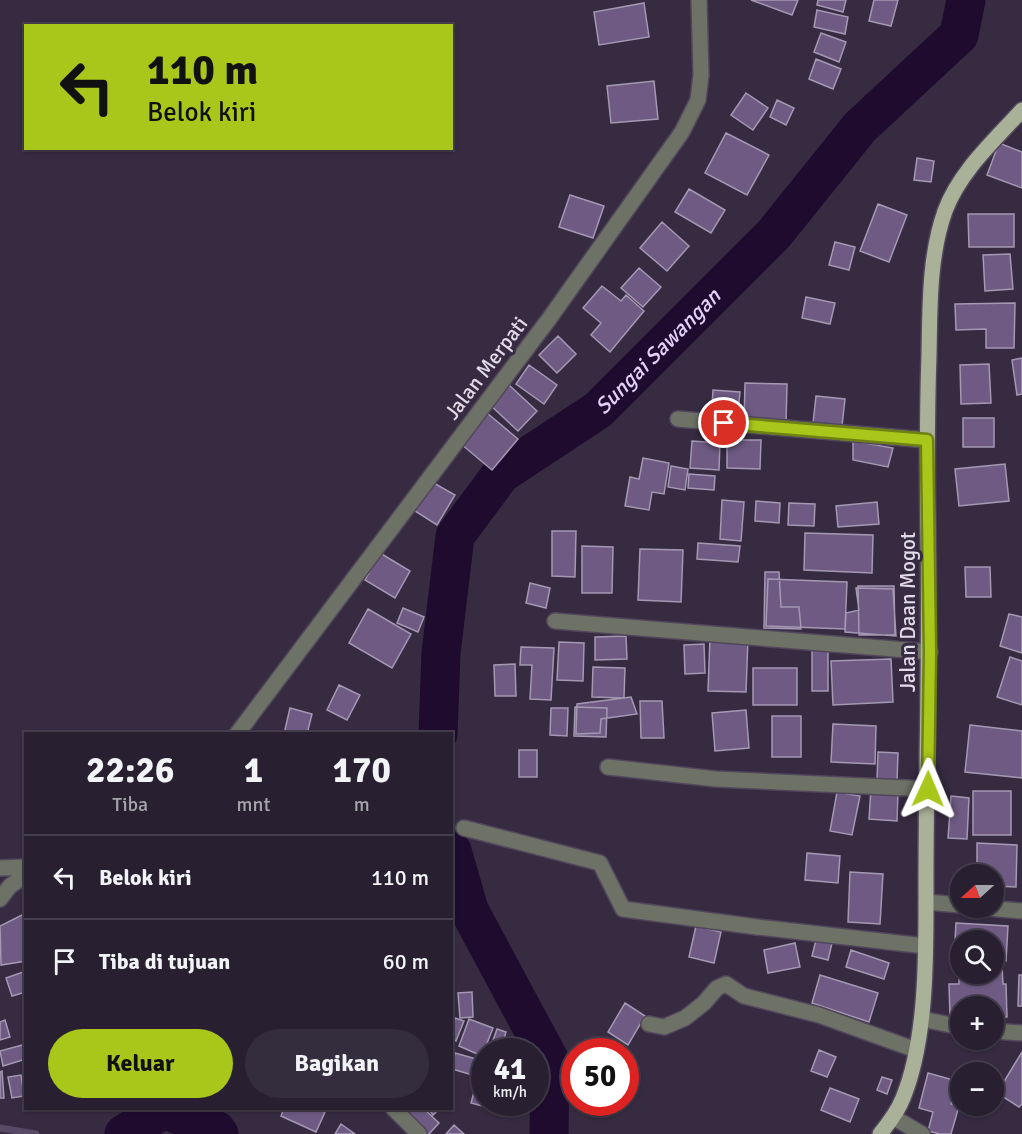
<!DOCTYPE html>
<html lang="id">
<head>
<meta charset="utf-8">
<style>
  :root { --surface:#282031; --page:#342d3d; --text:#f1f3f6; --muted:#a5a3ab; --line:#443e4d; --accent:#a9c71b }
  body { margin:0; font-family:Signika,sans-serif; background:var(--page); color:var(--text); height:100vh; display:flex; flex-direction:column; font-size:22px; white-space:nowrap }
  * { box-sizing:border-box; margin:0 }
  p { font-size:20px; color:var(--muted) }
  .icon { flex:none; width:33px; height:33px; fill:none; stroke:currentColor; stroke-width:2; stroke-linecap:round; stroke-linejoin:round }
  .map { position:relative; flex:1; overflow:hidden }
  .drawer { position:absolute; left:24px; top:732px; width:429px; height:378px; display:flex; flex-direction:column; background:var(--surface); border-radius:0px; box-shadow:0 2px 4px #0004,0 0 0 2px var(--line) }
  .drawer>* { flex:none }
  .hud { position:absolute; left:24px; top:24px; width:429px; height:126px; border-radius:0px; box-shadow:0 2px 4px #0004,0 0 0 2px var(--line); background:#a9c71b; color:#111; overflow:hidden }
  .needle { width:39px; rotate:249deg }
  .fabs { position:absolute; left:950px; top:864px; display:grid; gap:12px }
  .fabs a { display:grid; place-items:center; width:54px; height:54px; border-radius:50%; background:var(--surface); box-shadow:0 2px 4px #0004,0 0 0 2px var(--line); font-size:30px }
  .speed { position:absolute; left:471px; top:1038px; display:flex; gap:12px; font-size:30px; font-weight:700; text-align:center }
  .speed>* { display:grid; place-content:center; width:78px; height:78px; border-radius:50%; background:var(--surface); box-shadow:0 2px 4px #0004,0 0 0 2px var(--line); line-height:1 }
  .speed small { font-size:15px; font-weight:400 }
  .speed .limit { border:9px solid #d22; background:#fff; color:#111 }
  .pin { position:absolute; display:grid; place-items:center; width:51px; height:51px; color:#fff; margin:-26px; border:3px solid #fff; border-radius:50%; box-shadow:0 2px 6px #0007 }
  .me { position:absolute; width:66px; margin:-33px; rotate:1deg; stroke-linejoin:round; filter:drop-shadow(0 0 4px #0008) }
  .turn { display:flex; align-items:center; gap:21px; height:126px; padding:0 24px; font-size:27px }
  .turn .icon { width:78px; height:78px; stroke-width:2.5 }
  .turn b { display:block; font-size:42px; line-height:51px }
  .eta { display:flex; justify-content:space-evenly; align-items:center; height:102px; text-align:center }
  .eta b { font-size:36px; font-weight:800; line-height:42px }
  .cta { display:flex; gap:12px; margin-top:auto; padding:12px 24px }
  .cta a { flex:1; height:69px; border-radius:36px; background:var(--accent); color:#111; font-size:24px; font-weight:800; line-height:69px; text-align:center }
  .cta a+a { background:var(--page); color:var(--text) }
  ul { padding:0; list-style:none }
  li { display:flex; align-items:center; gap:18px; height:84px; padding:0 24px; border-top:2px solid var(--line) }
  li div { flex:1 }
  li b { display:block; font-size:22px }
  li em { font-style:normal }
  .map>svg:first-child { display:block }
</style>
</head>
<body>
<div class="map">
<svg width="1022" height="1134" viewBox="0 0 1022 1134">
  <rect width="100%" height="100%" fill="#362b41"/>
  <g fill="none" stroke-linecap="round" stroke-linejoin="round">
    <path stroke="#584966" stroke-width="7" d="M0 1128 36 1134"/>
    <g stroke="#1e0b2e" stroke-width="39">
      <path id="s1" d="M438 734 441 653 455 536 501 474 598 410 774 234 860 127 959 35 966 0"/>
      <path d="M452 851 469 910 550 1061 549 1134"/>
      <path d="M124 1134 164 1109 216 1130 219 1134"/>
    </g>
  </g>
  <path fill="#6e5a83" stroke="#a498b3" stroke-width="1.5" d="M751 0H798L792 15Z
    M818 0H846L843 12 817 5Z
    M874 0H898L891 26 869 21Z
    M644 3 649 37 599 45 594 12Z
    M817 10 848 17 845 34 814 27Z
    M821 33 846 42 839 62 814 52Z
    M816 59 841 69 833 89 809 79Z
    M654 81 658 119 611 123 607 86Z
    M746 93 768 108 753 130 731 115Z
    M777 100 794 108 786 125 770 117Z
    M726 133 769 155 747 195 705 173Z
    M999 143 1022 152V188L987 175Z
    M917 158 934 161 931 182 914 180Z
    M689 189 725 210 711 233 675 212Z
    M570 195 604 206 593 238 559 227Z
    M878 204 907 215 889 262 860 251Z
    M968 214H1014V247H969Z
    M662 222 689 246 667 271 640 248Z
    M835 242 855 247 849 270 829 265Z
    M1010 254 1013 289 985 291 983 255Z
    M639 268 661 287 643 307 621 288Z
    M602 286 621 301 626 295 644 311 610 352 591 335 601 323 583 308Z
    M806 297 835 303 830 324 802 318Z
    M1015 303 1014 348H986V329L956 330 955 304Z
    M558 336 576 354 557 373 539 355Z
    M1022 358V394L1017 395 1012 360Z
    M989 364 991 403 961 404 960 365Z
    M529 365 557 385 544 404 516 384Z
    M745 383 787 384 786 425 744 424Z
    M509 385 537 411 518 431 490 405Z
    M713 390 740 392 737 422 711 420Z
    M816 396 845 399 842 426 813 423Z
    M487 413 518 439 492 470 461 444Z
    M963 418H994V447H963Z
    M727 440H761L760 469 727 468Z
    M692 441 720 443 719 470 690 468Z
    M853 441 893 448 888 467 853 460Z
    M643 458 669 463 664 494 652 492 649 510 625 506 630 477 639 479Z
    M1005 464 1009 501 959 506 955 469Z
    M671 466 688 469 685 490 668 487Z
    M689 474 715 476 714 490 688 488Z
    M432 482 455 495 437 525 415 511Z
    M722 500 744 502 741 541 720 539Z
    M756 501 780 503 779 523 755 521Z
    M877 502 879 524 838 527 836 506Z
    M789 503 815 504 814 526 788 525Z
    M552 531H576L575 577 552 576Z
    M805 533 873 535 872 573 804 570Z
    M698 543 740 546 738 562 697 559Z
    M582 546 613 547 612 593H582Z
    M640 549 683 550 681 602 638 600Z
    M380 553 410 571 395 598 365 580Z
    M965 567H990L991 597H966Z
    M765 572H779L781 607H799L801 629 764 628Z
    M768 579 847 582 845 629 766 626Z
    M530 583 550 588 546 608 526 603Z
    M858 586H894L895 635H859Z
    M856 588 893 589 896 636 845 632 846 613 859 610Z
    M403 608 424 617 418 632 397 623Z
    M368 609 411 634 392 668 349 643Z
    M1009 614 1022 617V653L1000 646Z
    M626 636 627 659 595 660V637Z
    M710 637 748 638 746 692 708 691Z
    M559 642 584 643 583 681 557 680Z
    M704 644 705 673 685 674 684 645Z
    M812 646H828V691H812Z
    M521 647 554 648 551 700 530 699 532 665H520Z
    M1010 657 1022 661V705L997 697Z
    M891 659 893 702 833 705 831 661Z
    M515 664 516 696H495L494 665Z
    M593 667 625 668 624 698 592 697Z
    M753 668H797V705H753Z
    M339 685 360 695 347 720 327 710Z
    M631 697 637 714 601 719 600 733 576 734 577 704Z
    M640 701H662L664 738H641Z
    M575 707 607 708 606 737 574 736Z
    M290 708 312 714 307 734H284Z
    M551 708H568L567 736 550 735Z
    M746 710 749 748 715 751 712 713Z
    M772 716H801V757H772Z
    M833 724 876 726 875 764 831 762Z
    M970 725 1022 731V778L965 772Z
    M519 750H537V777H519Z
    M878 752 898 753 897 781 877 780Z
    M871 789 898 792 897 821 869 819Z
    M973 791H1011V835H973Z
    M837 792 860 796 852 835 830 831Z
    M951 796 969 798 967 839 948 838Z
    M977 843 1017 845 1016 887 993 886V874H977Z
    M807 853 840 856 838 883 805 880Z
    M850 872 883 874 880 924 848 922Z
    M26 913V961L1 965 0 926Z
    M956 923 1008 926 1006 961 993 960V940H960V959L954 958Z
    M696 926 721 932 714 963 689 957Z
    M816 940 832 943 828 960 812 956Z
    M795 943 800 967 768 973 764 950Z
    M851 950 889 963 884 979 846 967Z
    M959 966 960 974H993V966H1002L1003 984H1006L1007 1017H993V1006H960V1017H950L949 984H959Z
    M26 971V992L12 996 6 978Z
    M820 975 878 993 869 1022 812 1003Z
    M1019 975H1022V1006H1018Z
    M472 992 473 1017 460 1018 458 993Z
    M625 1003 645 1016 628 1045 608 1032Z
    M455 1018 464 1021 456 1041 452 1039V1029Z
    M469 1019 493 1028 482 1056 459 1046Z
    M5 1020 10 1037 0 1040V1022Z
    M497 1029 506 1032 501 1049 491 1046Z
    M26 1044V1059L3 1066 0 1051Z
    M819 1050 836 1057 827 1077 811 1071Z
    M1022 1052V1104L1019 1107 997 1093Z
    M455 1053 480 1060 476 1076 452 1069Z
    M2 1071 4 1098H0V1072Z
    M479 1073 484 1074V1102H491L490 1108 471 1103Z
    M928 1073 957 1081 951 1104 959 1106 951 1134H940L928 1131 933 1112 919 1108Z
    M21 1075 24 1096 12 1098 8 1077Z
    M882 1077 892 1080 887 1094 877 1090Z
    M830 1088 859 1099 850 1122 821 1110Z
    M284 1108H317L325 1112 316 1132 281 1116Z
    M406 1108H423L439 1123 429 1134H426L403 1112Z
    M428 1108H440L433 1115Z
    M341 1124 355 1134H335Z
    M454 1125 464 1134H446Z"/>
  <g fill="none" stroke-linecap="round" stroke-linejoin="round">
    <defs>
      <path id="minor" d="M678 419 927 440
        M555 621 930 652
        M237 734 549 319 682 132 698 100 701 75 699 0
        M608 767 716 779 928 789
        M464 828 600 863 623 909 757 927 925 946
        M0 868 26 867
        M0 899 10 886 26 875
        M926 902 960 905
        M987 908 1022 911
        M922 1019 960 1027
        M649 1024 664 1027 685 1018 704 1003 717 988 726 984 744 996 819 1015 916 1050
        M993 1031 1022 1033
        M393 1108 419 1134
        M893 1117 922 1134"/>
      <path id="major" d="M880 1134C889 1123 898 1111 903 1098 928 1037 926 948 926 882 926 766 930 651 928 535 927 474 927 414 929 354 930 306 929 256 945 211 960 171 994 141 1022 110"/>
    </defs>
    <use href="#minor" stroke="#51475c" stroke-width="18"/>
    <use href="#major" stroke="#51475c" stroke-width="18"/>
    <use href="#minor" stroke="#6e7165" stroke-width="15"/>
    <use href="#major" stroke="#aab199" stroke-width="15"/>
  </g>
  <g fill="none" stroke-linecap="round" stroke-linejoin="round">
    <defs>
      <path id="route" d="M724 423 927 440 930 652 928 789"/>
    </defs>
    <use href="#route" stroke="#6e8112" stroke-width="15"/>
    <use href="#route" stroke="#a9c71b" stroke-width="10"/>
  </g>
  <g text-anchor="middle" stroke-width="6" stroke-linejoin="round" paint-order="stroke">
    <g font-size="21" fill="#e1dbe9" stroke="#362b41">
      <text transform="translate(486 368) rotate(-53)" y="7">Jalan Merpati</text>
      <text transform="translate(908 612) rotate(-90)" y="7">Jalan Daan Mogot</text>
    </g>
    <g font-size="22" font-style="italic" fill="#e4d1fa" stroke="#362b41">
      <text dy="8" stroke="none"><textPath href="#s1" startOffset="476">Sungai Sawangan</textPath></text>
    </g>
  </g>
</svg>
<div class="fabs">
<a><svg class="needle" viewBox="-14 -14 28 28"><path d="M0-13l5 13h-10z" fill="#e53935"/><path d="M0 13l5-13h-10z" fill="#a5a3ab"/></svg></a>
<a><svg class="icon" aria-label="search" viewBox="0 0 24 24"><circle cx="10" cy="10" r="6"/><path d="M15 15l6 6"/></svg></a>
<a>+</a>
<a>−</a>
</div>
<div class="speed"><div>41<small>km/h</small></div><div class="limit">50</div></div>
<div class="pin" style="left:724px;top:423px;background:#d93025"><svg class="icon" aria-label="arrive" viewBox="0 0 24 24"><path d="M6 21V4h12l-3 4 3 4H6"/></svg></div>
<svg class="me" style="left:928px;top:789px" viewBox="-20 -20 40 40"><path d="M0-17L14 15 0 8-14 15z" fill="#a9c71b" stroke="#fff" stroke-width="4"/></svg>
<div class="hud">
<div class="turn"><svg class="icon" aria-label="left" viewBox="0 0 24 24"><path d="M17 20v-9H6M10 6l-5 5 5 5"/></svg><div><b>110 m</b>Belok kiri</div></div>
</div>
<section class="drawer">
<div class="eta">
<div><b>22:26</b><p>Tiba</p></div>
<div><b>1</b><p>mnt</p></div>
<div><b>170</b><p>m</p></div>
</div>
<ul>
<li><svg class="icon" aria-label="left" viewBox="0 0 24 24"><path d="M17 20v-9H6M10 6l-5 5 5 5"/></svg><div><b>Belok kiri</b></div><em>110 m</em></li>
<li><svg class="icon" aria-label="arrive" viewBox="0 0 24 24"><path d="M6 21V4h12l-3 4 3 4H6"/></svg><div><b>Tiba di tujuan</b></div><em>60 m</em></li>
</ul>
<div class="cta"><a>Keluar</a><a>Bagikan</a></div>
</section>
</div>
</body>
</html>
